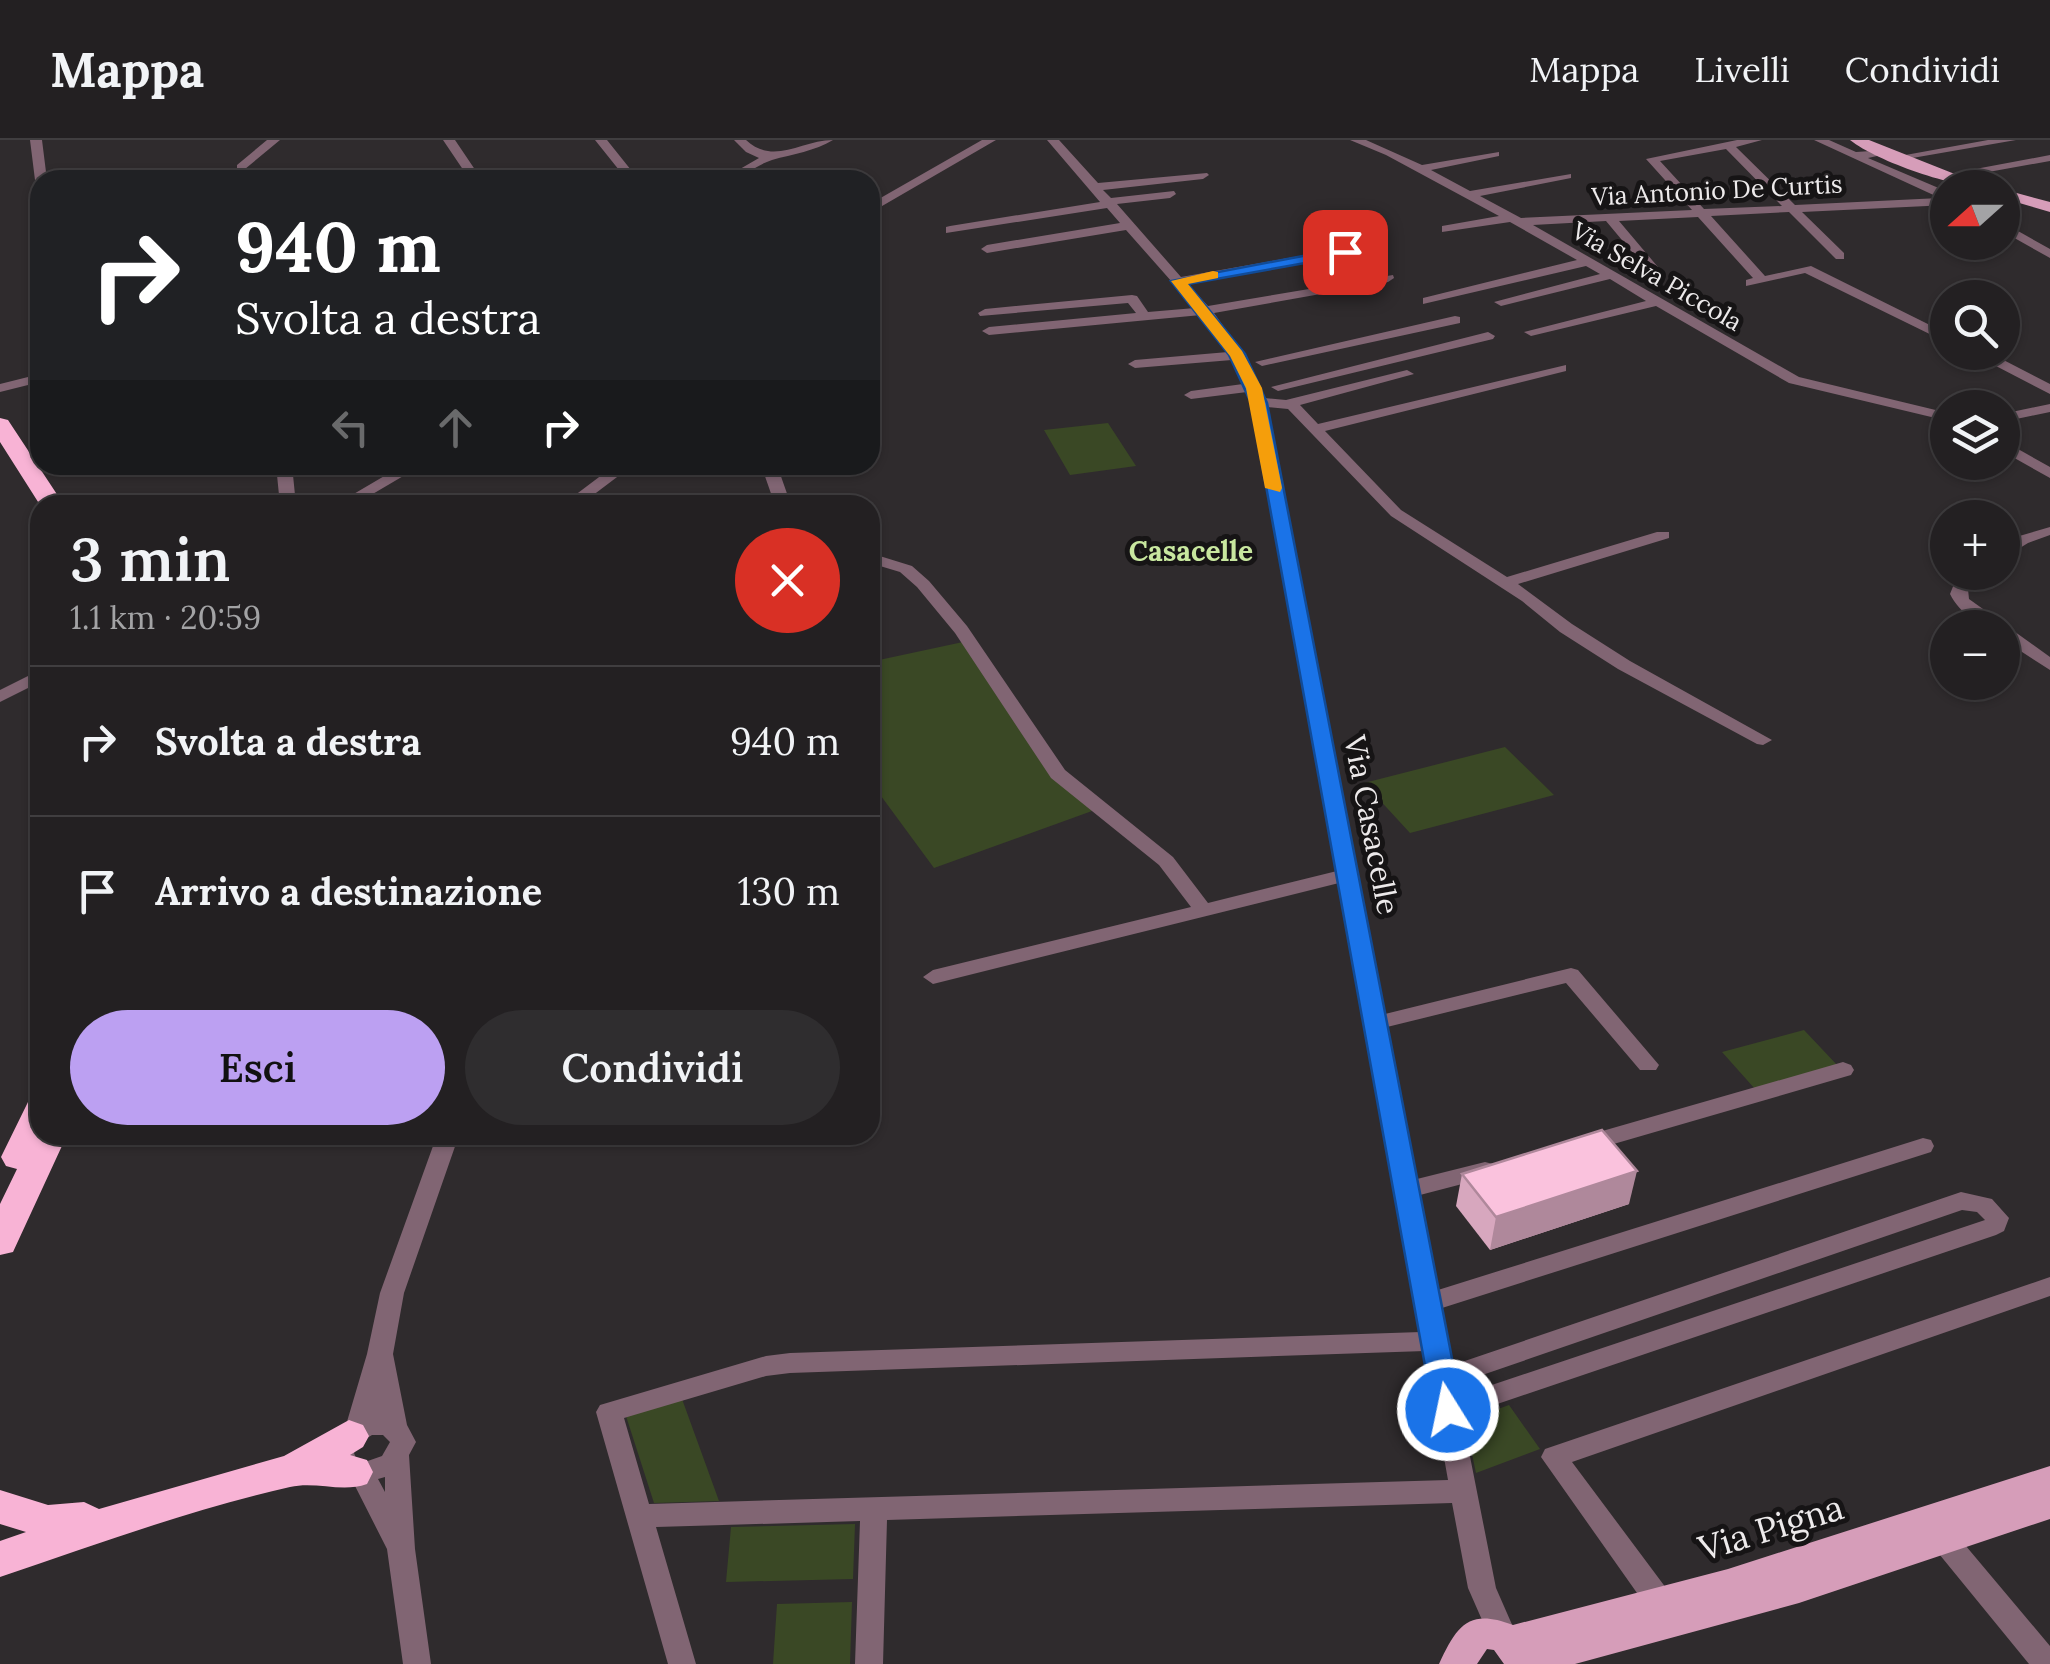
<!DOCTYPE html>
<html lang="it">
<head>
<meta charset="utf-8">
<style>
  :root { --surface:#232022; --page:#2f2d2f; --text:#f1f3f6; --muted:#a3a3a5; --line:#403e40; --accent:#bca0f2 }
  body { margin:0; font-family:Lora,serif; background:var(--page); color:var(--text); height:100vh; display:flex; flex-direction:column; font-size:38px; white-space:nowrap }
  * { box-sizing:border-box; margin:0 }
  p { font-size:32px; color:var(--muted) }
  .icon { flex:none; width:55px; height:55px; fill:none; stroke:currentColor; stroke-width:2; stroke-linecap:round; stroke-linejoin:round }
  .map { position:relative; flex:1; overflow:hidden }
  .side { position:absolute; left:30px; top:355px; width:850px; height:650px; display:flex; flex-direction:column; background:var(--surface); border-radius:30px; box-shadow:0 2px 8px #0004,0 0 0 2px var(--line) }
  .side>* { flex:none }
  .banner { position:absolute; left:30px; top:30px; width:850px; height:305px; border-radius:30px; box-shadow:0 2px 8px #0004,0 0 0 2px var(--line); background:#202124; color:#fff; overflow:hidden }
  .needle { width:65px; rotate:249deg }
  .controls { position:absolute; left:1930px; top:30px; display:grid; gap:20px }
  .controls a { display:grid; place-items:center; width:90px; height:90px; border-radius:50%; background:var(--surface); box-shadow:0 2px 8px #0004,0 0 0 2px var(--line); font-size:50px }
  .pin { position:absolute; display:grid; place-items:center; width:85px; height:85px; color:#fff; margin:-42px; border-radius:20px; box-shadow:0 5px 15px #0006 }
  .me { position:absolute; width:110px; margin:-55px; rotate:350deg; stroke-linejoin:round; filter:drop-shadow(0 0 8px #0008) }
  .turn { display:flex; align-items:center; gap:35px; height:210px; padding:0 40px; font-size:45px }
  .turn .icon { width:130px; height:130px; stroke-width:2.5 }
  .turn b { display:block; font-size:70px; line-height:85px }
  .lanes { display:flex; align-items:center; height:95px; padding:0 40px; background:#0003; justify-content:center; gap:50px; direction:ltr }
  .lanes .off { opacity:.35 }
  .round { display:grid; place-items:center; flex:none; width:105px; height:105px; border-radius:52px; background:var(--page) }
  .headline { display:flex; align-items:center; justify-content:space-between; height:170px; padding:0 40px }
  h1 { font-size:60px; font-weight:600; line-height:75px }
  .primary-button { display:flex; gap:20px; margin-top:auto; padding:20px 40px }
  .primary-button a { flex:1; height:115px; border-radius:60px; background:var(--accent); color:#111; font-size:40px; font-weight:600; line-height:115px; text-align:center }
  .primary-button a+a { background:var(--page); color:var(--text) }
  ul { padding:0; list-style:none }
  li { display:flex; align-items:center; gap:30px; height:150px; padding:0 40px; border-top:2px solid var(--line) }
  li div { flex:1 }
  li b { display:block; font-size:38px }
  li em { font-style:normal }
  header { display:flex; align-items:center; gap:60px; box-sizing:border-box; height:140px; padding:0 50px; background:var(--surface); border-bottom:2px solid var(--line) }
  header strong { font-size:48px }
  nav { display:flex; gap:55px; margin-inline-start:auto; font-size:35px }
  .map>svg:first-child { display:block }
</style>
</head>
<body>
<header>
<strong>Mappa</strong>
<nav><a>Mappa</a><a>Livelli</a><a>Condividi</a></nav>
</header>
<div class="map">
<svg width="2050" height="1524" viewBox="0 0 2050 1524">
  <rect width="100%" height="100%" fill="#2f2b2d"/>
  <path fill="#3a4825" d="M1108 283 1136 326 1070 335 1044 290Z
    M963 502 1092 671 934 728 870 641V529L879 520Z
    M1505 607 1554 655 1410 693 1364 643Z
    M1804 890 1838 926 1755 949 1722 912Z
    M682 1259 719 1361 654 1363 626 1276Z
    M1509 1265 1540 1309 1476 1333 1465 1281Z
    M855 1384 853 1439 726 1442 731 1387Z
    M852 1462 850 1524H773L777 1464Z"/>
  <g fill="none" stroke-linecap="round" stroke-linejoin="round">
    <path fill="#816573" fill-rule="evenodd" d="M30 0H42L47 40H40V43L35 40Z
      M267 0H280L245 29H237V25Z
      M443 0H455L482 40H470Z
      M595 0H607L639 40H627Z
      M734 0H746C774 26 801 0 833 0 815 11 793 14 772 20 753 26 742 40 721 40L759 18 746 12Z
      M982 0H996L870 73V64Z
      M1047 0H1059L1098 43 1207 33 1209 35 1203 39 1103 50 1111 58 1174 51 1176 54 1170 58 1117 64 1181 137 1345 108 1351 112 1345 116 1187 143 1208 166 1393 135 1394 138 1388 142 1214 173 1244 215 1264 258 1286 260 1407 230 1414 234 1300 265 1318 284 1566 225V231L1325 291 1401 370 1507 437 1657 392H1669V398L1518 444 1572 484 1630 521 1772 600 1763 605 1757 604 1618 529 1560 492 1522 461 1391 376 1288 269 1267 267 1385 874 1571 828 1578 830 1659 925 1656 930H1640L1566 843 1387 887 1417 1039 1485 1022 1493 1024 1497 1030 1493 1036 1420 1055 1438 1150 1923 998 1931 1000 1934 1006 1931 1012 1442 1168 1453 1225 1961 1052 1992 1059 2009 1078 2004 1091 1996 1095 1462 1276 1496 1448 1517 1496 1513 1505 1503 1509 1493 1505 1468 1448 1452 1363 887 1380 883 1524H855L860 1381 656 1387 696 1524H668L596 1272 600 1265 766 1216 790 1213 1421 1192 1339 743 933 844 923 837 933 830 1191 767 1159 725 1051 638 955 493 917 447 900 432 870 423V413L912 426 929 441 967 486 1065 630 1173 717 1208 763 1337 731 1252 263 1247 252 1191 259 1184 255 1191 251 1243 244 1232 220 1135 228 1128 224 1135 220 1228 212 1201 175 989 195 982 191 989 187 1136 173 1128 163 980 176 978 173 985 169 1132 155 1137 156 1148 172 1195 168 1126 90 987 113 981 109 987 105 1120 83 1107 68 946 93V87L950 86 1100 62ZM1962 1070 1977 1072 1985 1080 1459 1256 1456 1244ZM1425 1211 1448 1340 649 1364 624 1278 766 1236 790 1233Z
      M1350 0H1366L1422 25 1499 12V16L1431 30 1470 51 1571 34V38L1480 56 1521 78 1692 70 1646 19 1737 0H1762L1736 7 1795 65 1940 58 1814 0H1829L1856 12 1886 10V14L1868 18 1948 52V65L1802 72 1844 113V119H1836L1789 72 1711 76 1765 136 1811 126 1948 194V203L1805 133 1746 146V140L1753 138 1698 77 1619 81 1663 133 1657 137 1652 136 1606 81 1533 85 1799 237 1948 273V281L1789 243 1656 166 1531 196 1524 192 1646 161 1610 139 1501 166 1494 162 1600 134 1586 126 1423 164V158L1577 120 1510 82 1442 92V86L1499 76 1386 15ZM1726 9 1782 66 1704 69 1660 21Z
      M1988 0H2016L1895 21 1889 18Z
      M2050 15V21L1944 40 1938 36Z
      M570 29 574 30V34L540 40H511Z
      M2002 82 2050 109V118L2002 91Z
      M1455 176 1460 177V183L1262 226 1255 222Z
      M1488 192 1495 196 1493 199 1278 251 1271 247Z
      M1969 212H1988L2050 244V254Z
      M40 234V242L0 252V244Z
      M2050 264V272L2002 282V274Z
      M2002 300 2050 327V338L2002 311Z
      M162 325H229C215 333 176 340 162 332Z
      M276 325H292L296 365H280Z
      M403 325H422L354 365H335Z
      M615 325H633L580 365H562Z
      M761 325H777L791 365H775Z
      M2050 387V395L2028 403 2002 419V406L2016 397Z
      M1968 432H1987L1968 449 1969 459 2050 517V530L2002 499V488C1981 488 1960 474 1950 454L1954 444Z
      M40 530V542L0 562V550Z
      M1843 922 1851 925 1854 930 1851 935 1586 1012 1578 1010 1575 1004 1578 998Z
      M437 995H459L404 1153 393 1214 407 1285 416 1302 409 1315 415 1409 431 1524H403L387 1409 353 1342 337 1336 328 1313 340 1288 346 1285 367 1214 380 1153ZM372 1295H383L390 1302 382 1316 362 1323 357 1321 354 1313 359 1303ZM385 1337V1352L378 1339Z
      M2050 1137V1156L1572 1322 1669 1452 1673 1461 1669 1470 1659 1473 1649 1470 1541 1317 1545 1309Z
      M1945 1389 1955 1393 2050 1506V1524H2029L1935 1409 1931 1401 1935 1393Z"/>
    <path fill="#d69db9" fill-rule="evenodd" d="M1850 0H1869L1990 48C1955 48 1878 22 1850 0Z
      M2002 49 2050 62V72L2002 58Z
      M2050 1326V1379L1799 1463 1575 1524H1504L1494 1510 1487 1509 1477 1524H1439C1457 1485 1469 1468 1513 1485L1728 1429Z"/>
    <path fill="#f8b3d5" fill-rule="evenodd" d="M0 278 8 280 64 365H40L0 302Z
      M40 958V995H67L13 1112 0 1115V1064L17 1029 6 1026 1 1017 28 962Z
      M349 1280 363 1285 369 1296 363 1307 350 1315 367 1320 373 1332 367 1344C342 1353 316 1341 290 1347 192 1369 95 1405 0 1437V1401L26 1392 0 1384V1350L48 1365 84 1362 99 1369 284 1316Z"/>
  </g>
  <path fill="#d7a7be" d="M1462 1034 1629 1064 1490 1110 1456 1066Z"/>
  <path fill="#af889b" d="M1637 1031 1629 1064 1490 1110 1496 1077Z"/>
  <path fill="#fac2dd" stroke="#af889b" stroke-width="2.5" d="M1602 990 1637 1031 1496 1077 1462 1034Z"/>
  <path fill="#1a73e8" stroke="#114b97" stroke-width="2.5" d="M1345 108 1350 109V115L1188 144 1245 214 1267 263 1462 1270 1458 1278 1448 1282 1437 1278 1433 1270 1251 263 1229 215 1171 141Z"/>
  <path fill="#f59e0b" d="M1213 131 1218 132V138L1188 144 1242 211 1262 248 1282 348 1280 352 1265 348 1246 248 1230 216 1171 141Z"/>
  <g text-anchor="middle" stroke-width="10" stroke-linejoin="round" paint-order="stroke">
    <g font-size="25" fill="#edeaeb" stroke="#161415">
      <text transform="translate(1717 50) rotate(-3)" y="9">Via Antonio De Curtis</text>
      <text transform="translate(1657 136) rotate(30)" y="9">Via Selva Piccola</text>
    </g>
    <g font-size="28" font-weight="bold" fill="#c8e79f" stroke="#161415">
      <text x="1191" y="421">Casacelle</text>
    </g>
    <g font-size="30" fill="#edeaeb" stroke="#161415">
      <text transform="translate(1371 685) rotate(79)" y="10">Via Casacelle</text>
    </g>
    <g font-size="35" fill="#edeaeb" stroke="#161415">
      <text transform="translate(1771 1388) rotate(-17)" y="12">Via Pigna</text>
    </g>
  </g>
</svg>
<div class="controls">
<a><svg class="needle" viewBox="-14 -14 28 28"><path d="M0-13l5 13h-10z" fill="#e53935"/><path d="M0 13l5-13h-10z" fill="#a3a3a5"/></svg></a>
<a><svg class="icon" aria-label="search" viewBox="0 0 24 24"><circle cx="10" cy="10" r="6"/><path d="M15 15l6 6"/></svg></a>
<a><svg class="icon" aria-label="layers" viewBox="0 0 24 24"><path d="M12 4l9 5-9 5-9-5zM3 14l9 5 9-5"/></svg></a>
<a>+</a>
<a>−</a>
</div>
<div class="pin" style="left:1345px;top:112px;background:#d93025"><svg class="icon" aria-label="arrive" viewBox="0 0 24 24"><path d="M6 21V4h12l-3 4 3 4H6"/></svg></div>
<svg class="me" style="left:1448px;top:1270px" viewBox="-20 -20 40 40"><circle r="17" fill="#1a73e8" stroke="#fff" stroke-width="3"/><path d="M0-11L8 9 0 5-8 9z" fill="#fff"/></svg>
<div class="banner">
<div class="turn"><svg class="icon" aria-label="right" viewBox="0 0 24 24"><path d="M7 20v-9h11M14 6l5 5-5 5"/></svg><div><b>940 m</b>Svolta a destra</div></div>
<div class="lanes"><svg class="icon off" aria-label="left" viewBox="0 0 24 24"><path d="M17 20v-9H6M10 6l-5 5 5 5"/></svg><svg class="icon off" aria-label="ahead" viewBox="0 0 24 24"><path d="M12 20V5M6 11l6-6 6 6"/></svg><svg class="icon" aria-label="right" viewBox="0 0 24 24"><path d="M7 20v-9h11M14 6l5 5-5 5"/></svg></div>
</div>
<section class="side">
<div class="headline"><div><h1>3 min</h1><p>1.1 km · 20:59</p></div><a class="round" style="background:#d93025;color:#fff"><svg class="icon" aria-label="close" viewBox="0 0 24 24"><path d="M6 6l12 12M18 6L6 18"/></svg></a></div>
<ul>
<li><svg class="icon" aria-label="right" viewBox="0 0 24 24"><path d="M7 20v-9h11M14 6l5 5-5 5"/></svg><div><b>Svolta a destra</b></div><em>940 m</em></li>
<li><svg class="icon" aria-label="arrive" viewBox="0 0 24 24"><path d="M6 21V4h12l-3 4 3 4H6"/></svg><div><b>Arrivo a destinazione</b></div><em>130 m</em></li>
</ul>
<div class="primary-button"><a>Esci</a><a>Condividi</a></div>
</section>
</div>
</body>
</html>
